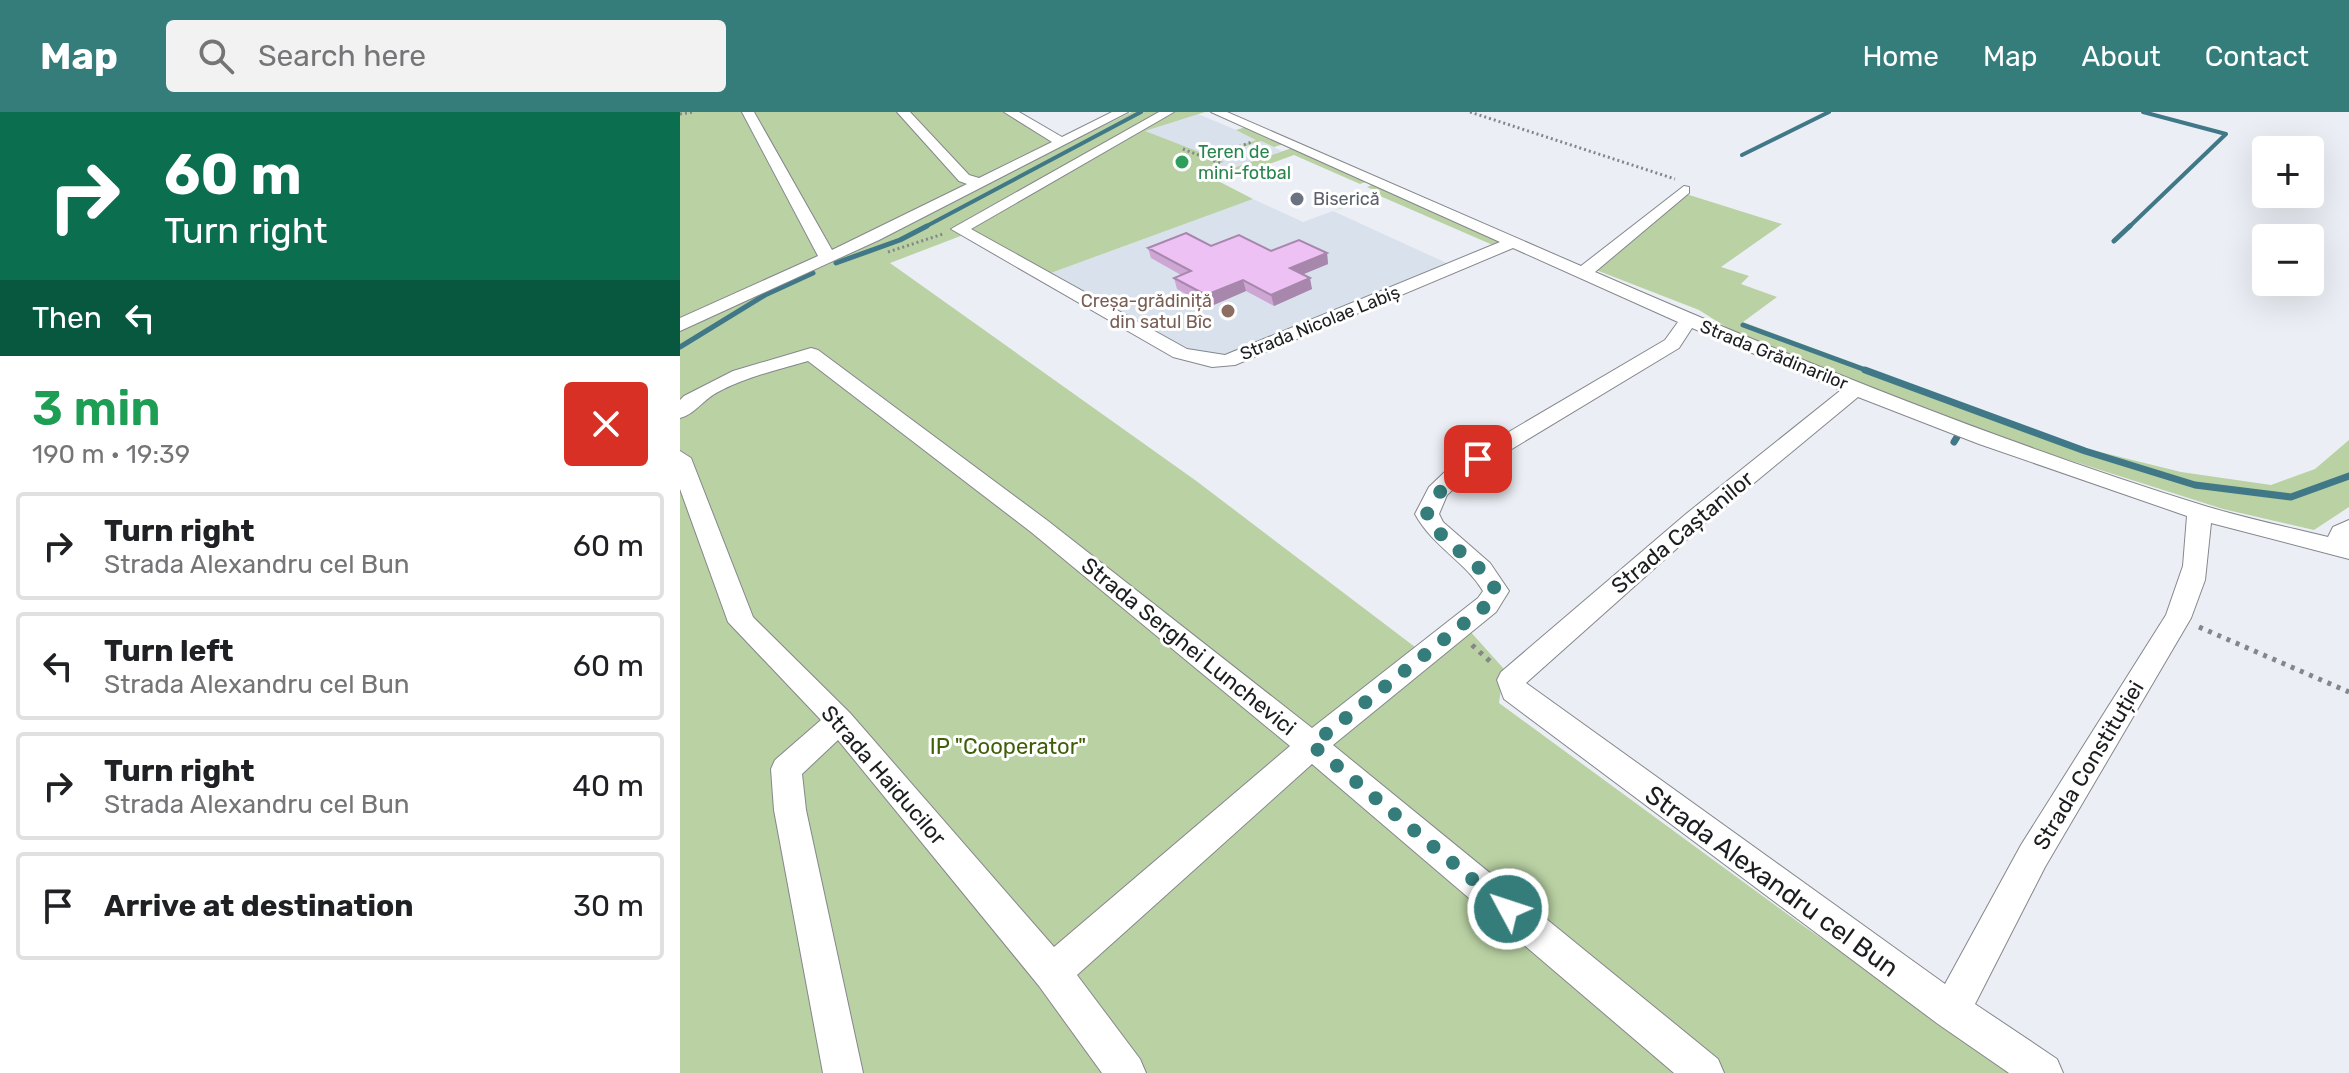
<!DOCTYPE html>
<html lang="en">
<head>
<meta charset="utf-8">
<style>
  :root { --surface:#fff; --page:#f2f2f2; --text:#202124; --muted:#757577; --line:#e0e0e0; --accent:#347d7b }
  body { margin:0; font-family:Rubik,sans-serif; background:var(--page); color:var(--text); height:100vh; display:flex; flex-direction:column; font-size:30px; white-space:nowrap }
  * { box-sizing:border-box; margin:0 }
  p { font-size:26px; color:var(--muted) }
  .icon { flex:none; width:44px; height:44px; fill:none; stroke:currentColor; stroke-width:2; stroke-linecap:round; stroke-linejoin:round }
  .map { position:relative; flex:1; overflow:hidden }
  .details { display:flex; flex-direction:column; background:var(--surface); width:680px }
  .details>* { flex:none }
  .hud { background:#0b6e4f; color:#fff; overflow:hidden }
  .controls { position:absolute; left:1572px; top:24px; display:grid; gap:16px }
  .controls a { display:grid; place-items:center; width:72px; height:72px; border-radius:8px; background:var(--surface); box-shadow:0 8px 32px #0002; font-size:40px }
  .pin { position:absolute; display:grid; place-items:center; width:68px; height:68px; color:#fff; margin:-34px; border-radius:16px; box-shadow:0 4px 12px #0006 }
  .me { position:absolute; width:88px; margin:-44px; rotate:310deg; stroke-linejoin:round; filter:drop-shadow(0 0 6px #0008) }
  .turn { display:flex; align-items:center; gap:28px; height:168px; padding:0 32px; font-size:36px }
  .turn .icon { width:104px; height:104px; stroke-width:2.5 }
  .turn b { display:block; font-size:56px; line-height:68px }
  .then { display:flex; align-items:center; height:76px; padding:0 32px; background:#0003; gap:16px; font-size:30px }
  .round { display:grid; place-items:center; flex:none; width:84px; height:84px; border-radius:8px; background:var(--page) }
  .head { display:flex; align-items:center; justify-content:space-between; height:136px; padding:0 32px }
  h1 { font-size:48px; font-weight:600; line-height:60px; color:#1e9e55 }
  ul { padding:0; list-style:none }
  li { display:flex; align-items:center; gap:24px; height:108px; margin:0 16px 12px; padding:0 16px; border:4px solid var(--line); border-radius:8px }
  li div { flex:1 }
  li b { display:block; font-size:30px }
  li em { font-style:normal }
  header { display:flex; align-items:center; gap:48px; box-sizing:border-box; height:112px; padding:0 40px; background:var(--accent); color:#fff }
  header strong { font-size:38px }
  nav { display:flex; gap:44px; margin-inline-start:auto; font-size:28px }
  .search { width:560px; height:72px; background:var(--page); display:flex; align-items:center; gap:20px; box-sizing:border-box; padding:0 28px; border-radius:8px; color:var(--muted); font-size:30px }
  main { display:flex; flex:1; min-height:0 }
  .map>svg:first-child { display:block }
</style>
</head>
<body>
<header>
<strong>Map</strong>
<div class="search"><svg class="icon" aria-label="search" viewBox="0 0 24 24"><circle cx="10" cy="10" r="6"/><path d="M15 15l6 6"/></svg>Search here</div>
<nav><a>Home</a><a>Map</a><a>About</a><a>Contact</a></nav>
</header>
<main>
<section class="details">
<div class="hud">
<div class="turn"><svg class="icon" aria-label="right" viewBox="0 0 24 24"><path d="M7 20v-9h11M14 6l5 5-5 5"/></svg><div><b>60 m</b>Turn right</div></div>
<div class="then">Then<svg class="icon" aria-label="left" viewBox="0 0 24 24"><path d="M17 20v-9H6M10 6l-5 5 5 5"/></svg></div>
</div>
<div class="head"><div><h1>3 min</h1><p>190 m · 19:39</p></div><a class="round" style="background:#d93025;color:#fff"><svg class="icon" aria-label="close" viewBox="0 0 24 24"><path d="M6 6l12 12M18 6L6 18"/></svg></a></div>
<ul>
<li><svg class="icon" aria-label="right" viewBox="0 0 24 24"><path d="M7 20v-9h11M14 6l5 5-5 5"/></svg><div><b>Turn right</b><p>Strada Alexandru cel Bun</p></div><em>60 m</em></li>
<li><svg class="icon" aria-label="left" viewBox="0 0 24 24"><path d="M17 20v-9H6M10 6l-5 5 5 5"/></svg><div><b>Turn left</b><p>Strada Alexandru cel Bun</p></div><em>60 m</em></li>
<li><svg class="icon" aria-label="right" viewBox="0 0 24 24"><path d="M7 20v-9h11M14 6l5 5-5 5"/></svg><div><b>Turn right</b><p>Strada Alexandru cel Bun</p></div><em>40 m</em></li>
<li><svg class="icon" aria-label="arrive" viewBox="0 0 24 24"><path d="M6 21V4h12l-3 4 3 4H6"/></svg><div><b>Arrive at destination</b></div><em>30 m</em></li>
</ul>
</section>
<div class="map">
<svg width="1669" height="961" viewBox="0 0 1669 961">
  <rect width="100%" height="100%" fill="#ebeff5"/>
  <path fill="#d9e1ed" d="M518 2 578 27 530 44 464 19Z
    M581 29 602 39 527 65 517 60 543 51 532 46Z
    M573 87 623 110 653 99 771 153 557 242 534 245 500 236 368 162Z"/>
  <path fill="#b9d1a3" d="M0 0H324L368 24 379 35 452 0H525L465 19 530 44 576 28 556 18 566 15 604 32 594 35 581 29 533 45 544 50 518 60 527 65 612 36 688 69 680 72 614 43 540 70 573 87 368 162 291 120 210 151 515 368 735 535 755 546 788 517 824 557 819 591 1125 815 1336 961H0Z
    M694 72 825 130 815 134 700 84 653 99 700 81 687 75Z
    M1006 82 1102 112 1041 155 1069 164 1061 172 1097 185 1063 210 1404 336 1501 360 1591 373 1635 357 1669 328V395L1634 418 1543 397 1339 332 1141 257 1054 220 1019 198 916 158Z"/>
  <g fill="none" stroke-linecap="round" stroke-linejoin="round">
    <path stroke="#407888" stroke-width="4" d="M1062 43 1149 0
      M243 116 461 0
      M1448 116 1546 22 1463 0"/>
    <path stroke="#407888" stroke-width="5" d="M1434 129 1450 114
      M156 151 220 128 247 114
      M1063 213 1191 260
      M0 235 85 183 133 161"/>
    <path stroke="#407888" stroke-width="7" d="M1185 258 1405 339 1515 373 1611 385 1669 364
      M1274 330 1277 325"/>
    <defs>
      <path id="minor" d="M62 0H74L152 138 287 72 279 69 217 0H230L289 63 299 66 372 30 324 0H339L382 25 432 0H448L199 128 0 219V206L138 144Z
        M479 0H494L291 117 507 237 545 243 820 130 531 0H547L901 154 1004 74 1009 75V81L915 160C1115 247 1316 329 1525 394 1565 406 1607 415 1648 425L1653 415 1669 408V447L1531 411 1525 468 1511 506 1365 755 1295 892 1377 947 1383 961H1329L1258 912 824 587 817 568 821 560 1006 402 1161 278 1012 216 999 236 787 364 767 383 759 402 763 410 810 451 829 479 816 500 653 633 1038 947 1044 961H994L632 652 397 863 460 947 466 961H422L359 874 158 628 122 662 126 698 183 961H143L94 698 91 657 95 648 141 608 48 510 0 377V339L11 346 73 505 170 601 374 835 610 634 351 420 128 249C97 258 65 265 36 281 23 288 14 303 0 306V288L4 284 53 259 131 236 138 238 368 409 632 616 798 486 803 479C785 449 753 435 735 402L749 375 771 354 985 228 998 210 833 136 555 253 532 255 493 245 271 117ZM1178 285 1299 332 1507 404 1503 454 1486 503 1341 733 1265 872 846 571 1022 414Z"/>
    </defs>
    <use href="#minor" stroke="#84878c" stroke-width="2"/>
    <path stroke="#83868a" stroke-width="3" stroke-dasharray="2 3" stroke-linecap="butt" d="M790 0 995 67
      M0 2 14 0
      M503 37 526 46
      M540 51 526 46 572 30
      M208 140 263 122"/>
    <path stroke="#83868a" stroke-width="5" stroke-dasharray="4 6" stroke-linecap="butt" d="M1519 515 1669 580
      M792 533 814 553"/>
    <use href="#minor" fill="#fff" fill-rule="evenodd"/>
  </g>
  <path fill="#cda6d3" d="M531 134 591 139 647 141 648 152 623 162 632 177 594 194 566 179 529 195 497 177 494 166 501 163 471 146 468 136Z"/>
  <path fill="#a787ac" d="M647 141 648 152 612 167 610 156Z
    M630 166 632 177 594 194 591 183Z
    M563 168 566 179 529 195 526 183Z"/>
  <path fill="#eec1f5" stroke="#a787ac" stroke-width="2" d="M506 121 531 134 559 123 591 139 619 128 647 141 610 156 630 166 591 183 563 168 526 183 494 166 511 159 468 136Z"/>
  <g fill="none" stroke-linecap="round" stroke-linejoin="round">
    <path stroke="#347d7b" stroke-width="14" stroke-dasharray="0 25.2" d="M798 347C775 362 759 376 747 402 762 435 800 446 816 479L807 493 632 633 828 797"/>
  </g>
  <circle fill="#2e9e5b" stroke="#fff" stroke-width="3" cx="502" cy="50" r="8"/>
  <circle fill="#6b7280" stroke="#fff" stroke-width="3" cx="617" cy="87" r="8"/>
  <circle fill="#8d6e63" stroke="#fff" stroke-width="3" cx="548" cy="199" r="8"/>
  <g text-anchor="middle" stroke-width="6" stroke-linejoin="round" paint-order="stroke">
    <g font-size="18" fill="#27864d" stroke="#fff" text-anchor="start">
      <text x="518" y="46">Teren de<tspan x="518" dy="21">mini-fotbal</tspan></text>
    </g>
    <g font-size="18" fill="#5b616d" stroke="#fff" text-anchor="start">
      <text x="633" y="93">Biserică</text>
    </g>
    <g font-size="18" fill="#785e54" stroke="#fff" text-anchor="end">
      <text x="532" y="195">Creșa-grădiniță<tspan x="532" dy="21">din satul Bîc</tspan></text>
    </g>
    <g font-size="18" fill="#1c1d1f" stroke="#fff">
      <text transform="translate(640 211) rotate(-22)" y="6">Strada Nicolae Labiș</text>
      <text transform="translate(1094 243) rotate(22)" y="6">Strada Grădinarilor</text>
    </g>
    <g font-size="22" fill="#1c1d1f" stroke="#fff">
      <text transform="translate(1002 420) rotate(-40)" y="8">Strada Caștanilor</text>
      <text transform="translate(509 534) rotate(39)" y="8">Strada Serghei Lunchevici</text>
      <text transform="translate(1408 653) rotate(-59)" y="8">Strada Constituției</text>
      <text transform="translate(204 663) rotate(49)" y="8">Strada Haiducilor</text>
    </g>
    <g font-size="22" fill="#3e5f08" stroke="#fff">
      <text x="328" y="642">IP "Cooperator"</text>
    </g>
    <g font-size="26" fill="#1c1d1f" stroke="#fff">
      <text transform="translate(1092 769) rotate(36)" y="9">Strada Alexandru cel Bun</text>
    </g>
  </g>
</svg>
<div class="controls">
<a>+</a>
<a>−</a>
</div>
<div class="pin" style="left:798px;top:347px;background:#d93025"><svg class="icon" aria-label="arrive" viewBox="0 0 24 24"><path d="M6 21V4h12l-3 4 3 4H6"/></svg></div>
<svg class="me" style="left:828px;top:797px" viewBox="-20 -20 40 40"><circle r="17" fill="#347d7b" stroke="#fff" stroke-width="3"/><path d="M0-11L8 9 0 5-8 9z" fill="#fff"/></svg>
</div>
</main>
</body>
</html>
